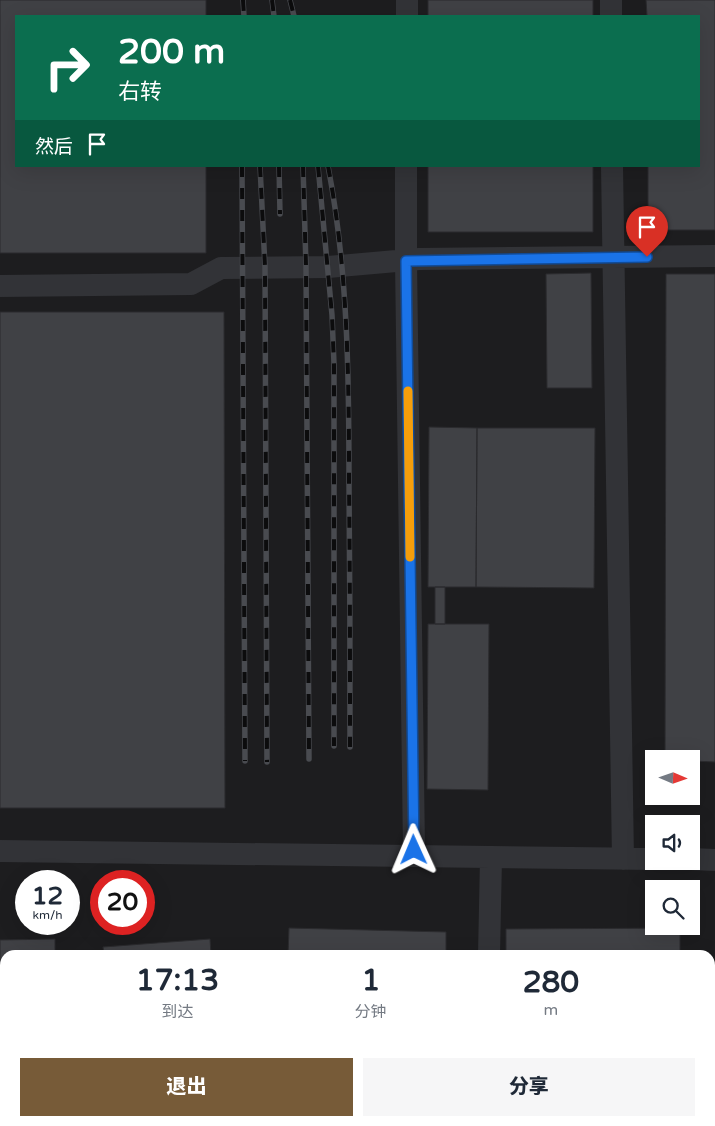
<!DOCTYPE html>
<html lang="zh">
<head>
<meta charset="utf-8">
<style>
  :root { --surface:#fff; --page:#f6f6f7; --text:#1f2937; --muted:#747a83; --accent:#775b38 }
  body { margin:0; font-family:"Varela Round","Noto Sans SC",sans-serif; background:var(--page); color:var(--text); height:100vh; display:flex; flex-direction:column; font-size:19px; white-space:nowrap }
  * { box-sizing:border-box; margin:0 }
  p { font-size:16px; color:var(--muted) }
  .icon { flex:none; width:28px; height:28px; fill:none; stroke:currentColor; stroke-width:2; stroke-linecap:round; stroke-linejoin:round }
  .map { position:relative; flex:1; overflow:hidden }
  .details { position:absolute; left:0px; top:950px; width:715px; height:176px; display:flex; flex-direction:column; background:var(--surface); border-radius:15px 15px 0 0; box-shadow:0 5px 20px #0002 }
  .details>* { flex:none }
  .hud { position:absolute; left:15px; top:15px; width:685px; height:152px; border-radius:0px; box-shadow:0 5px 20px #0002; background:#0b6e4f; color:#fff; overflow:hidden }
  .needle { width:32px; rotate:92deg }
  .tools { position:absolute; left:645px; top:750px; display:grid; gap:10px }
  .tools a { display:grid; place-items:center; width:55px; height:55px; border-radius:0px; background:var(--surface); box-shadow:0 5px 20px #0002; font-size:25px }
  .speed { position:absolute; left:15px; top:870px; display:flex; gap:10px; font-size:25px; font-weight:700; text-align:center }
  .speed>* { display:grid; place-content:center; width:65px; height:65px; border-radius:50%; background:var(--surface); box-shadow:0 5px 20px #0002; line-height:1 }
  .speed small { font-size:12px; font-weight:400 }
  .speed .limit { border:8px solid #d22; background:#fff; color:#111 }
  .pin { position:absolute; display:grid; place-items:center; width:42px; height:42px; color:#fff; margin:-51px -21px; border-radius:50% 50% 50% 0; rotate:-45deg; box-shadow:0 0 5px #0007 }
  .pin .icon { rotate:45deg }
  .me { position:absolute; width:55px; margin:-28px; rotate:359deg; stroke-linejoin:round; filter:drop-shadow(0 0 4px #0008) }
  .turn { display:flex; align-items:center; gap:18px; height:105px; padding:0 20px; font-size:22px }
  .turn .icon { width:65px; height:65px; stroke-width:2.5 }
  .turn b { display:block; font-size:35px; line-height:42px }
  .then { display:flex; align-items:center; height:48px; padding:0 20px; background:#0003; gap:10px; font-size:19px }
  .eta { display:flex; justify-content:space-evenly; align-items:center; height:85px; text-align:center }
  .eta b { font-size:30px; font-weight:800; line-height:35px }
  .cta { display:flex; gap:10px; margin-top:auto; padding:10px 20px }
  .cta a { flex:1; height:58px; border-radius:0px; background:var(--accent); color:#fff; font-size:20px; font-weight:800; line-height:58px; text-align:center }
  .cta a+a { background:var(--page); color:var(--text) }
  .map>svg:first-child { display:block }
</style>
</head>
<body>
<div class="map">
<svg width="715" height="1126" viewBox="0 0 715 1126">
  <rect width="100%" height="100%" fill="#111112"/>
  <path fill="#1d1d1f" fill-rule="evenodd" d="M0 0H715V1126H0ZM16 16H699V166H16ZM654 759H691V796H654ZM654 824H691V861H654ZM26 881H69V924H26ZM101 881H144V924H101ZM654 889H691V926H654ZM5 955H710V1121H5Z"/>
  <path fill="#404145" stroke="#2b2b2e" d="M0 0H206V16H16V166H206V253H0Z
    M428 0H593V16H428Z
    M646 0H715V230H648V166H699V16H647Z
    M428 166H593V232H428Z
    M591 273 592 388H547L546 274Z
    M666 274H715V762L691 761V759H665Z
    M0 312H224L225 808H0Z
    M429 427 477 428 476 587H428Z
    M477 428H595L594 588 476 587Z
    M435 587H445V624H435Z
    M428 624H489L488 790 427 789Z
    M289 928 446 932V955H288Z
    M680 928V955H506V929Z
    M55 939V955H5V1057H0V940Z
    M210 939 211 955H104L103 947Z
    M118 1121H205V1126H118Z
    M284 1121H442V1126H284Z
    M496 1121H575V1126H496Z"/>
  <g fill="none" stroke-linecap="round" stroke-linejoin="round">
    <path stroke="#323337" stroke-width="22" d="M611 0V16
      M407 16V0
      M406 166V261L414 850
      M612 166 623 859
      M0 286 191 284 221 268 328 267 419 259 715 256
      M0 851 654 859
      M691 859 715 860
      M489 955 491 858
      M484 1126V1121"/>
    <defs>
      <path id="rail" d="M243 0 244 16
        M272 0 274 16
        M290 0 294 16
        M242 166 245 761
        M260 166 265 267 267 762
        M279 166 280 214
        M303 166 306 266 309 759
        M318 166 332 315 334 364V746
        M328 166C348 270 349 377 349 482 350 570 350 659 350 747"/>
    </defs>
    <use href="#rail" stroke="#494b50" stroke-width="5.5"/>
    <use href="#rail" stroke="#0c0c0d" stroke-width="4" stroke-dasharray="11" stroke-linecap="butt"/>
  </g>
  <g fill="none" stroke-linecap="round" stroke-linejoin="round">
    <defs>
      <path id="route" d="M414 850 406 261 647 257"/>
    </defs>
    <use href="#route" stroke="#114b97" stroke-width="12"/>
    <use href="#route" stroke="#1a73e8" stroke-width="9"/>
    <path stroke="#f59e0b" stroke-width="9" d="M408 391 410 557"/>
  </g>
</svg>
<div class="tools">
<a><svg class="needle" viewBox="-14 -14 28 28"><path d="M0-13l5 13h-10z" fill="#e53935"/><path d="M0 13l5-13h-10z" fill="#747a83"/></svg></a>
<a><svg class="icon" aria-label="sound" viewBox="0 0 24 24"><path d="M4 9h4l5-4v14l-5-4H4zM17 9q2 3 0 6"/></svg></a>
<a><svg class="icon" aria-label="search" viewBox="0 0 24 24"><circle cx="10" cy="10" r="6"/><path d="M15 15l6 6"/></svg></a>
</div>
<div class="speed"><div>12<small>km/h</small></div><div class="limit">20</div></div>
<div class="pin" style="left:647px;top:257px;background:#d93025"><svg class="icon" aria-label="arrive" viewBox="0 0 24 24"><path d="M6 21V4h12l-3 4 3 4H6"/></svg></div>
<svg class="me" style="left:414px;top:850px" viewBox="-20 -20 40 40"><path d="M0-17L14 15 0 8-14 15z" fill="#1a73e8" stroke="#fff" stroke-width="4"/></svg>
<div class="hud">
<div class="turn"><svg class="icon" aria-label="right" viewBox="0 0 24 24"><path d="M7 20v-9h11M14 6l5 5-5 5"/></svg><div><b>200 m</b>右转</div></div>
<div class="then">然后<svg class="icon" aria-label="arrive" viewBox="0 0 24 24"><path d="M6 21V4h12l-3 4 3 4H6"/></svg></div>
</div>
<section class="details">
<div class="eta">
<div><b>17:13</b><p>到达</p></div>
<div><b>1</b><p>分钟</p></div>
<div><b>280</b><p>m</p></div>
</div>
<div class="cta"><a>退出</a><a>分享</a></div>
</section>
</div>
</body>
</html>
